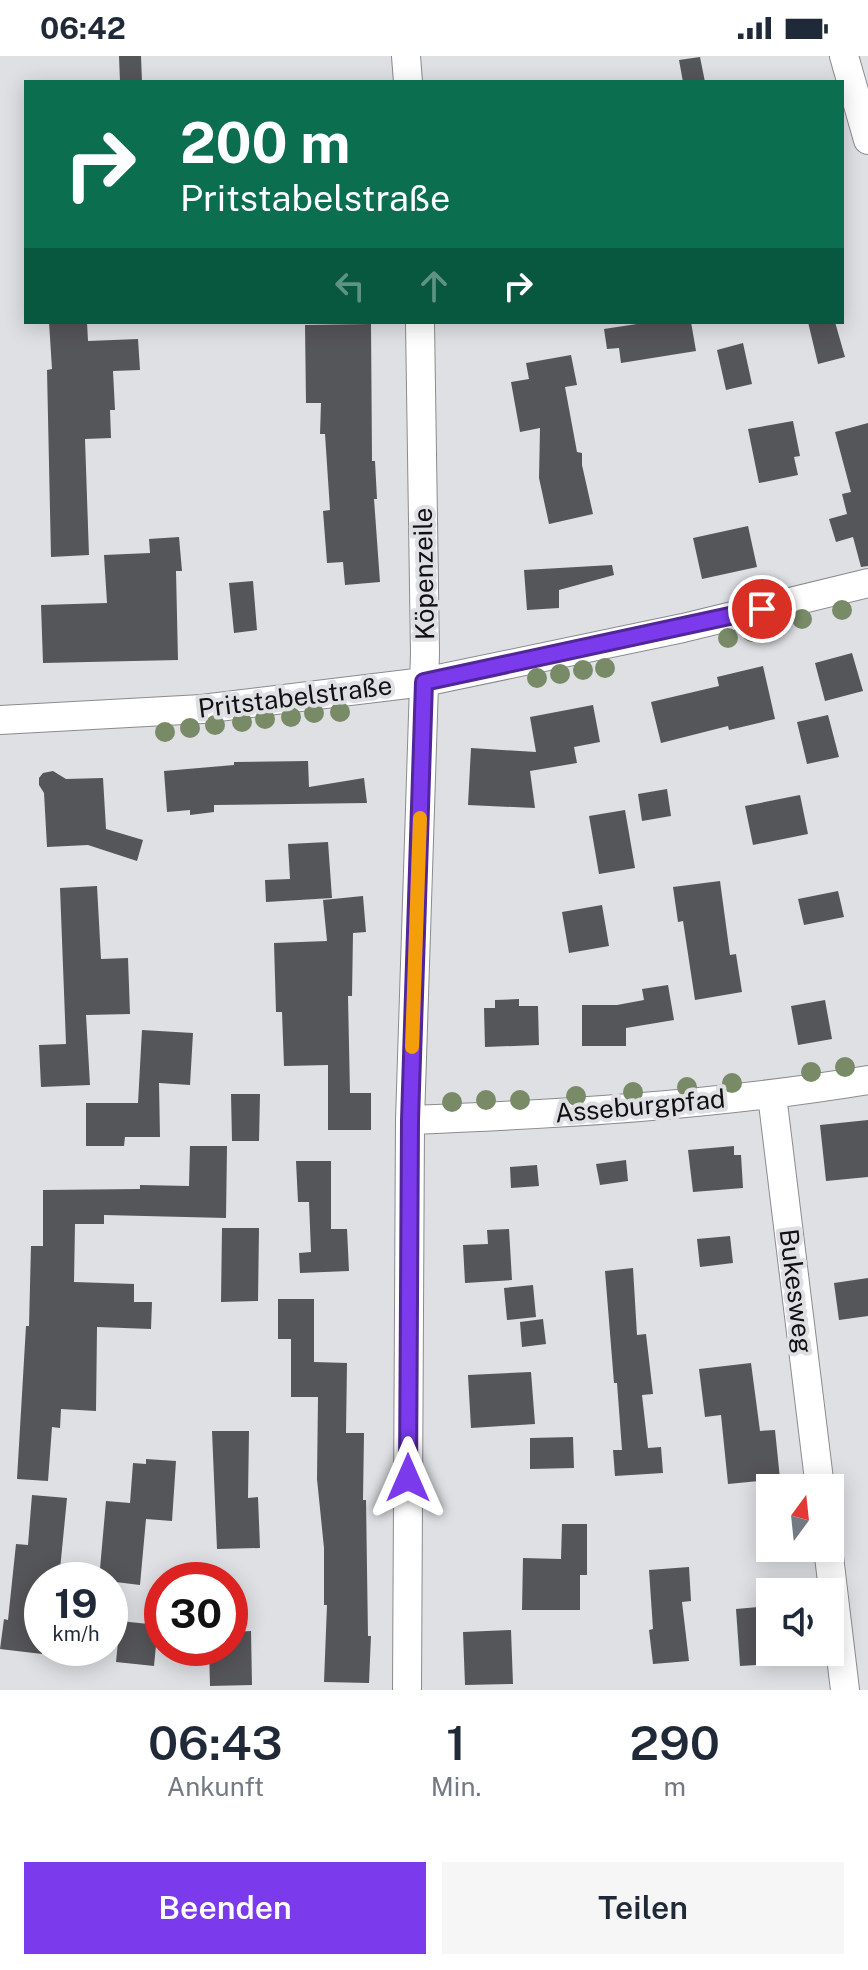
<!DOCTYPE html>
<html lang="de">
<head>
<meta charset="utf-8">
<style>
  :root { --surface:#fff; --page:#f6f6f7; --text:#1f2937; --muted:#747a83; --accent:#7c3aed }
  body { margin:0; font-family:"Public Sans",sans-serif; background:var(--page); color:var(--text); height:100vh; display:flex; flex-direction:column; font-size:30px; white-space:nowrap }
  * { box-sizing:border-box; margin:0 }
  p { font-size:26px; color:var(--muted) }
  .icon { flex:none; width:44px; height:44px; fill:none; stroke:currentColor; stroke-width:2; stroke-linecap:round; stroke-linejoin:round }
  .map { position:relative; height:1634px; overflow:hidden }
  .sheet { display:flex; flex-direction:column; background:var(--surface); flex:1 }
  .sheet>* { flex:none }
  .top-card { position:absolute; left:24px; top:24px; width:820px; height:244px; border-radius:0px; box-shadow:0 4px 20px #0003; background:#0b6e4f; color:#fff; overflow:hidden }
  .needle { width:52px; rotate:15deg }
  .fabs { position:absolute; left:756px; top:1418px; display:grid; gap:16px }
  .fabs a { display:grid; place-items:center; width:88px; height:88px; border-radius:0px; background:var(--surface); box-shadow:0 4px 20px #0003; font-size:40px }
  .speed { position:absolute; left:24px; top:1506px; display:flex; gap:16px; font-size:40px; font-weight:700; text-align:center }
  .speed>* { display:grid; place-content:center; width:104px; height:104px; border-radius:50%; background:var(--surface); box-shadow:0 4px 20px #0003; line-height:1 }
  .speed small { font-size:20px; font-weight:400 }
  .speed .limit { border:12px solid #d22; background:#fff; color:#111 }
  .pin { position:absolute; display:grid; place-items:center; width:68px; height:68px; color:#fff; margin:-34px; border:4px solid #fff; border-radius:50%; box-shadow:0 2px 8px #0007 }
  .me { position:absolute; width:88px; margin:-44px; rotate:0deg; stroke-linejoin:round; filter:drop-shadow(0 0 6px #0008) }
  .turn { display:flex; align-items:center; gap:28px; height:168px; padding:0 24px; font-size:36px }
  .turn .icon { width:104px; height:104px; stroke-width:2.5 }
  .turn b { display:block; font-size:56px; line-height:68px }
  .lanes { display:flex; align-items:center; height:76px; padding:0 24px; background:#0003; justify-content:center; gap:40px; direction:ltr }
  .lanes .off { opacity:.35 }
  .eta { display:flex; justify-content:space-evenly; align-items:center; height:136px; text-align:center }
  .eta b { font-size:48px; font-weight:600; line-height:56px }
  .action { display:flex; gap:16px; margin-top:auto; padding:16px 24px }
  .action a { flex:1; height:92px; border-radius:0px; background:var(--accent); color:#fff; font-size:32px; font-weight:600; line-height:92px; text-align:center }
  .action a+a { background:var(--page); color:var(--text) }
  .status { display:flex; justify-content:space-between; align-items:center; height:56px; padding:0 40px; background:var(--surface); direction:ltr }
  .status svg { height:22px; fill:currentColor }
  .map>svg:first-child { display:block }
</style>
</head>
<body>
<div class="status"><b>06:42</b><svg viewBox="0 0 49 12"><path d="M0 12V9h3v3zM5 12V6h3v6zM10 12V3h3v9zM15 12V0h3v12zM26 1h20v11H26zM47 4h2v5h-2z"/></svg></div>
<div class="map">
<svg width="868" height="1634" viewBox="0 0 868 1634">
  <rect width="100%" height="100%" fill="#dfe0e4"/>
  <path fill="#555659" d="M119 0H141L142 26H120Z
    M700 1 705 26H683L679 4Z
    M49 266H87L88 285 138 283 140 314 113 315 115 354H110L111 382 85 383 89 499 51 501 47 314 52 313Z
    M650 266H691L696 295 621 307 619 292 607 293 604 273Z
    M808 266H835L845 301 818 308Z
    M371 268 372 405H375L377 443H374L380 526 345 529 343 506 327 507 323 455 330 454 325 378H320L321 347H306L305 269Z
    M743 287 752 328 726 334 717 294Z
    M571 299 577 329 565 331 577 396 582 397V409L593 458 549 468 539 422 540 372 520 376 511 326 529 323 526 307Z
    M793 365 800 400 794 401 798 419 759 427 748 373Z
    M868 367V510L861 511 853 481 836 486 829 463 847 458 842 438 851 436 835 376Z
    M748 470 757 511 702 523 693 482Z
    M179 481 182 515H176L178 604 43 607 41 549 107 547 104 499 150 497 149 483Z
    M612 509 614 519 559 534V552L527 554 524 514Z
    M253 525 257 574 234 577 229 527Z
    M852 597 863 635 825 645 815 607Z
    M763 610 775 663 729 674 728 670 661 687 651 646 719 630 717 621Z
    M593 649 600 686 574 691 577 707 530 715 535 752 468 749 471 692 536 696 530 661Z
    M828 659 839 701 807 708 797 666Z
    M308 705 309 731 364 722 367 747 214 749V756L190 759V754L167 756 164 715 234 709V706Z
    M53 715 66 723 103 722 106 773 143 784 137 805 88 789 47 791 44 737 39 729V722L43 717Z
    M667 733 671 760 642 765 638 738Z
    M800 739 808 778 753 789 745 750Z
    M625 754 635 812 599 818 589 760Z
    M328 786 332 842 266 846 265 824 290 823 288 788Z
    M720 825 730 899 736 898 742 936 695 944 683 865 678 866 673 831Z
    M97 830 101 903 128 902 130 958 86 959 90 1029 41 1031 39 989 66 988 60 832Z
    M838 835 844 861 804 869 798 843Z
    M363 840 366 876 353 877 352 940H348L350 1037H371V1074H328V1009L284 1010 282 956H276L274 887 327 885 323 844Z
    M602 849 609 890 569 897 562 856Z
    M668 929 674 964 626 972V990H582V949H617L644 944 642 933Z
    M519 943V950H538L539 989 485 991 484 952H495V944Z
    M825 944 832 983 798 989 791 950Z
    M142 974 193 977 190 1029 159 1027 160 1081H125L124 1090H86V1047H138Z
    M231 1038H260L259 1085H232Z
    M868 1064V1121L826 1125 820 1069Z
    M190 1090H227L226 1162 104 1159V1168H75L74 1226 134 1228V1246H152L151 1273 97 1271 96 1355 61 1353 60 1372 52 1371 48 1425 17 1423 26 1270H29L31 1190H43V1134L140 1133V1129L189 1130Z
    M734 1090V1099H741L743 1132 693 1136 688 1094Z
    M626 1104 628 1125 600 1129 596 1108Z
    M296 1105H331V1173H347L349 1215 300 1217 299 1197 311 1196 309 1146H298Z
    M537 1109 539 1130 511 1132 510 1111Z
    M222 1172H259L258 1245 221 1246Z
    M509 1173 512 1224 465 1227 463 1189 488 1188 487 1174Z
    M730 1180 733 1207 700 1211 697 1183Z
    M633 1212 637 1279 646 1278 653 1338 642 1339 648 1392 661 1391 663 1417 615 1420 613 1394H622L617 1327H614L605 1215Z
    M868 1222V1260L839 1264 834 1227Z
    M533 1229 536 1261 507 1264 504 1232Z
    M278 1243H314V1306L347 1307 346 1377H364L363 1444H366L368 1580H371L369 1627 324 1626 327 1549H324V1492L317 1423 318 1341H291V1283H278Z
    M543 1263 546 1288 522 1291 520 1266Z
    M751 1307 760 1375 775 1374 780 1423 728 1428 721 1359 705 1361 699 1313Z
    M531 1316 535 1368 471 1372 468 1319Z
    M212 1375H249L248 1442 258 1441 260 1492 217 1493Z
    M573 1381 574 1412 530 1413V1382Z
    M146 1403 176 1405 172 1465 146 1463 140 1529 99 1524 106 1445 130 1447 133 1407 146 1408Z
    M32 1439 67 1442 59 1524H42V1598L0 1593 4 1563 8 1564 16 1488 28 1489Z
    M562 1468H587V1519H580V1554H522L523 1502 561 1503Z
    M689 1511 691 1545 682 1546 689 1605 653 1608 649 1574 653 1573 649 1514Z
    M770 1550V1608L740 1610 736 1553Z
    M120 1565 158 1569 154 1610 116 1606Z
    M511 1574 513 1628 465 1629 463 1576Z
    M251 1575 252 1629 210 1630 209 1592H230V1576Z"/>
  <g fill="none" stroke-linecap="round" stroke-linejoin="round">
    <defs>
      <path id="minor" d="M406 0 408 26
        M844 0 868 84
        M0 664 202 653 424 626 683 572 868 527
        M772 1039 820 1432
        M410 1064C564 1058 716 1049 868 1024
        M828 1492 845 1634
        M407 1634 410 1064 425 597 420 266"/>
    </defs>
    <use href="#minor" stroke="#898b8e" stroke-width="30"/>
    <use href="#minor" stroke="#fff" stroke-width="28"/>
  </g>
  <g fill="#798a67">
    <circle cx="842" cy="554" r="10"/>
    <circle cx="802" cy="563" r="10"/>
    <circle cx="752" cy="576" r="10"/>
    <circle cx="728" cy="582" r="10"/>
    <circle cx="605" cy="612" r="10"/>
    <circle cx="583" cy="614" r="10"/>
    <circle cx="560" cy="618" r="10"/>
    <circle cx="537" cy="622" r="10"/>
    <circle cx="340" cy="656" r="10"/>
    <circle cx="314" cy="657" r="10"/>
    <circle cx="291" cy="661" r="10"/>
    <circle cx="265" cy="663" r="10"/>
    <circle cx="242" cy="666" r="10"/>
    <circle cx="215" cy="669" r="10"/>
    <circle cx="190" cy="672" r="10"/>
    <circle cx="165" cy="676" r="10"/>
    <circle cx="845" cy="1011" r="10"/>
    <circle cx="811" cy="1016" r="10"/>
    <circle cx="732" cy="1027" r="10"/>
    <circle cx="687" cy="1031" r="10"/>
    <circle cx="633" cy="1036" r="10"/>
    <circle cx="576" cy="1040" r="10"/>
    <circle cx="486" cy="1044" r="10"/>
    <circle cx="520" cy="1044" r="10"/>
    <circle cx="452" cy="1046" r="10"/>
  </g>
  <g fill="none" stroke-linecap="round" stroke-linejoin="round">
    <defs>
      <path id="route" d="M408 1422 410 1064 424 626 762 553"/>
    </defs>
    <use href="#route" stroke="#51269a" stroke-width="20"/>
    <use href="#route" stroke="#7c3aed" stroke-width="14"/>
    <path stroke="#f59e0b" stroke-width="14" d="M412 991 420 762"/>
  </g>
  <g text-anchor="middle" stroke-width="8" stroke-linejoin="round" paint-order="stroke">
    <g font-size="26" fill="#111112" stroke="#dfe0e4">
      <text transform="translate(424 518) rotate(-91)" y="9">Köpenzeile</text>
      <text transform="translate(295 641) rotate(-7)" y="9">Pritstabelstraße</text>
      <text transform="translate(640 1050) rotate(-5)" y="9">Asseburgpfad</text>
      <text transform="translate(796 1235) rotate(83)" y="9">Bukesweg</text>
    </g>
  </g>
</svg>
<div class="fabs">
<a><svg class="needle" viewBox="-14 -14 28 28"><path d="M0-13l5 13h-10z" fill="#e53935"/><path d="M0 13l5-13h-10z" fill="#747a83"/></svg></a>
<a><svg class="icon" aria-label="sound" viewBox="0 0 24 24"><path d="M4 9h4l5-4v14l-5-4H4zM17 9q2 3 0 6"/></svg></a>
</div>
<div class="speed"><div>19<small>km/h</small></div><div class="limit">30</div></div>
<div class="pin" style="left:762px;top:553px;background:#d93025"><svg class="icon" aria-label="arrive" viewBox="0 0 24 24"><path d="M6 21V4h12l-3 4 3 4H6"/></svg></div>
<svg class="me" style="left:408px;top:1422px" viewBox="-20 -20 40 40"><path d="M0-17L14 15 0 8-14 15z" fill="#7c3aed" stroke="#fff" stroke-width="4"/></svg>
<div class="top-card">
<div class="turn"><svg class="icon" aria-label="right" viewBox="0 0 24 24"><path d="M7 20v-9h11M14 6l5 5-5 5"/></svg><div><b>200 m</b>Pritstabelstraße</div></div>
<div class="lanes"><svg class="icon off" aria-label="left" viewBox="0 0 24 24"><path d="M17 20v-9H6M10 6l-5 5 5 5"/></svg><svg class="icon off" aria-label="ahead" viewBox="0 0 24 24"><path d="M12 20V5M6 11l6-6 6 6"/></svg><svg class="icon" aria-label="right" viewBox="0 0 24 24"><path d="M7 20v-9h11M14 6l5 5-5 5"/></svg></div>
</div>
</div>
<section class="sheet">
<div class="eta">
<div><b>06:43</b><p>Ankunft</p></div>
<div><b>1</b><p>Min.</p></div>
<div><b>290</b><p>m</p></div>
</div>
<div class="action"><a>Beenden</a><a>Teilen</a></div>
</section>
</body>
</html>
